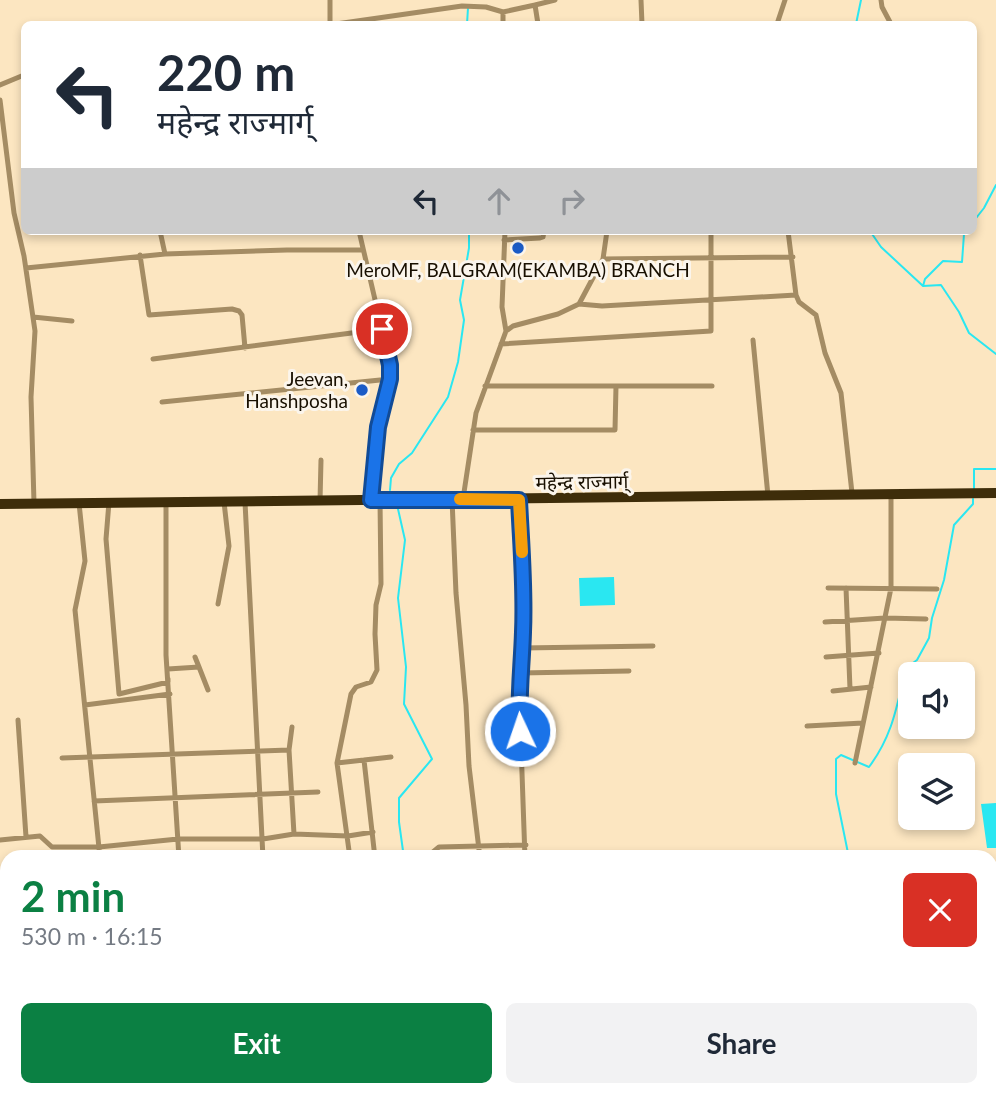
<!DOCTYPE html>
<html lang="en">
<head>
<meta charset="utf-8">
<style>
  :root { --surface:#fff; --page:#f2f2f3; --text:#1f2937; --muted:#747a83; --accent:#0b8043 }
  body { margin:0; font-family:Lato,"Noto Sans Devanagari",sans-serif; background:var(--page); color:var(--text); height:100vh; display:flex; flex-direction:column; font-size:26px; white-space:nowrap }
  * { box-sizing:border-box; margin:0 }
  p { font-size:23px; color:var(--muted) }
  .icon { flex:none; width:38px; height:38px; fill:none; stroke:currentColor; stroke-width:2; stroke-linecap:round; stroke-linejoin:round }
  .map { position:relative; flex:1; overflow:hidden }
  .sheet { position:absolute; left:0px; top:850px; width:998px; height:247px; display:flex; flex-direction:column; background:var(--surface); border-radius:21px 21px 0 0; box-shadow:0 4px 10px #0003 }
  .sheet>* { flex:none }
  .banner { position:absolute; left:21px; top:21px; width:956px; height:214px; border-radius:10px; box-shadow:0 4px 10px #0003; background:#fff; color:var(--text); overflow:hidden }
  .fabs { position:absolute; left:898px; top:662px; display:grid; gap:14px }
  .fabs a { display:grid; place-items:center; width:77px; height:77px; border-radius:10px; background:var(--surface); box-shadow:0 4px 10px #0003; font-size:35px }
  .pin { position:absolute; display:grid; place-items:center; width:60px; height:60px; color:#fff; margin:-30px; border:4px solid #fff; border-radius:50%; box-shadow:0 2px 7px #0007 }
  .me { position:absolute; width:77px; margin:-38px; rotate:357deg; stroke-linejoin:round; filter:drop-shadow(0 0 5px #0008) }
  .turn { display:flex; align-items:center; gap:24px; height:147px; padding:0 21px; font-size:32px }
  .turn .icon { width:91px; height:91px; stroke-width:2.5 }
  .turn b { display:block; font-size:49px; line-height:60px }
  .lanes { display:flex; align-items:center; height:66px; padding:0 21px; background:#0003; justify-content:center; gap:35px; direction:ltr }
  .lanes .off { opacity:.35 }
  .round { display:grid; place-items:center; flex:none; width:74px; height:74px; border-radius:10px; background:var(--page) }
  .overview { display:flex; align-items:center; justify-content:space-between; height:119px; padding:0 21px }
  h1 { font-size:42px; font-weight:700; line-height:52px; color:var(--accent) }
  .button { display:flex; gap:14px; margin-top:auto; padding:14px 21px }
  .button a { flex:1; height:80px; border-radius:10px; background:var(--accent); color:#fff; font-size:28px; font-weight:700; line-height:80px; text-align:center }
  .button a+a { background:var(--page); color:var(--text) }
  .map>svg:first-child { display:block }
</style>
</head>
<body>
<div class="map">
<svg width="996" height="1096" viewBox="0 0 996 1096">
  <rect width="100%" height="100%" fill="#fce6c1"/>
  <path fill="#2ae7f1" d="M614 577 615 605 580 606 579 578Z
    M996 803V848H987L981 804Z"/>
  <g fill="none" stroke-linecap="round" stroke-linejoin="round">
    <path stroke="#2ae7f1" stroke-width="2" d="M467 24 468 8
      M856 24 861 0
      M973 222 984 208 996 185
      M870 231 881 247 923 286 941 285 959 312 969 333 996 354
      M923 286 925 279 943 261 962 262 964 234 966 231
      M974 489V469H996
      M390 490 391 478 399 464 412 453 448 397 458 362 464 320 460 300 469 248V231
      M398 509 405 540 398 598 406 667 404 704 432 759 399 798V822L404 858
      M849 858 836 794V759L841 755 869 767C893 735 897 705 906 668L917 660 929 638 932 618 944 580 954 525 973 504V499
      M854 1090 855 1096
      M382 1096V1090"/>
    <path stroke="#a48c64" stroke-width="5" d="M330 0V24
      M641 0 642 24
      M881 0 882 7 891 24
      M503 12V24
      M336 24 462 6 486 7 503 12 535 5
      M538 24 535 5 555 0
      M777 24 785 0
      M0 85 24 75
      M0 100 14 213 24 256 35 331 31 397 34 503
      M160 231 165 254
      M359 231 390 364V379L378 427 371 499
      M505 231 502 307 506 331
      M788 231 796 295 799 302 816 315 825 353 841 393 852 493
      M504 240 540 238 543 237 544 231
      M140 255 149 315 232 309 239 311 242 315 245 348
      M603 259 793 257
      M26 268 165 254 287 250H362
      M579 304 602 306 796 295
      M33 317 72 321
      M753 340 768 496
      M501 344 711 331V231
      M153 359 382 329
      M485 386H712
      M162 402 390 379
      M473 430H615L616 386
      M452 499 456 593 466 705 469 766 480 858
      M463 499 476 413 506 331 513 326 558 314 579 304 603 259 607 231
      M519 500 524 589 523 634 519 688 525 858
      M320 501 321 460
      M109 502 106 539 119 694 168 682V679
      M166 502V655L179 858
      M245 502 263 858
      M79 503 85 561 75 610 100 858
      M828 588 937 589
      M846 588 850 689
      M218 604 229 546 224 502
      M825 622 885 618 926 619
      M522 648 653 646
      M195 657 199 667
      M826 657 879 653
      M168 669 199 667 208 690
      M520 673 629 671
      M833 691 871 687
      M85 705 170 694
      M18 720 26 837
      M807 726 863 723
      M292 727 289 750 294 834
      M62 758 289 750
      M364 760 375 858
      M337 763 391 757
      M855 763 891 588V494
      M94 801 318 792
      M0 840 40 836 52 847H99L178 839H263L294 834 348 836 373 832
      M350 858 337 763 351 694 356 687 371 682 377 670 375 634 376 605 381 584 380 500
      M433 858V852L439 847 526 845
      M0 934H7
      M327 1090V1096
      M473 1090V1096
      M549 1090V1096
      M362 1096 363 1090
      M432 1096V1090"/>
    <path stroke="#3e2d0a" stroke-width="10" d="M0 504 996 493"/>
  </g>
  <g fill="none" stroke-linecap="round" stroke-linejoin="round">
    <defs>
      <path id="route" d="M382 329 390 365V379L378 427 371 500H519C521 544 525 588 523 632 522 666 518 696 520 731"/>
    </defs>
    <use href="#route" stroke="#114b97" stroke-width="18"/>
    <use href="#route" stroke="#1a73e8" stroke-width="12"/>
    <path stroke="#f59e0b" stroke-width="12" d="M460 499 519 500 522 552"/>
  </g>
  <g fill="#1b5bc6" stroke="#fbf5ec" stroke-width="2.5">
    <circle cx="518" cy="248" r="7"/>
    <circle cx="362" cy="390" r="7"/>
  </g>
  <g text-anchor="middle" stroke-width="6" stroke-linejoin="round" paint-order="stroke">
    <g font-size="19" fill="#180f01" stroke="#fbf5ec">
      <text x="518" y="277">MeroMF, BALGRAM(EKAMBA) BRANCH</text>
      <text x="348" y="386" text-anchor="end">Jeevan,<tspan x="348" dy="22">Hanshposha</tspan></text>
    </g>
    <g font-size="19" fill="#180f01" stroke="#fbf5ec">
      <text transform="translate(582 482) rotate(-1)" y="7">महेन्द्र राज्मार्ग्</text>
    </g>
  </g>
</svg>
<div class="fabs">
<a><svg class="icon" aria-label="sound" viewBox="0 0 24 24"><path d="M4 9h4l5-4v14l-5-4H4zM17 9q2 3 0 6"/></svg></a>
<a><svg class="icon" aria-label="layers" viewBox="0 0 24 24"><path d="M12 4l9 5-9 5-9-5zM3 14l9 5 9-5"/></svg></a>
</div>
<div class="pin" style="left:382px;top:329px;background:#d93025"><svg class="icon" aria-label="arrive" viewBox="0 0 24 24"><path d="M6 21V4h12l-3 4 3 4H6"/></svg></div>
<svg class="me" style="left:520px;top:731px" viewBox="-20 -20 40 40"><circle r="17" fill="#1a73e8" stroke="#fff" stroke-width="3"/><path d="M0-11L8 9 0 5-8 9z" fill="#fff"/></svg>
<div class="banner">
<div class="turn"><svg class="icon" aria-label="left" viewBox="0 0 24 24"><path d="M17 20v-9H6M10 6l-5 5 5 5"/></svg><div><b>220 m</b>महेन्द्र राज्मार्ग्</div></div>
<div class="lanes"><svg class="icon" aria-label="left" viewBox="0 0 24 24"><path d="M17 20v-9H6M10 6l-5 5 5 5"/></svg><svg class="icon off" aria-label="ahead" viewBox="0 0 24 24"><path d="M12 20V5M6 11l6-6 6 6"/></svg><svg class="icon off" aria-label="right" viewBox="0 0 24 24"><path d="M7 20v-9h11M14 6l5 5-5 5"/></svg></div>
</div>
<section class="sheet">
<div class="overview"><div><h1>2 min</h1><p>530 m · 16:15</p></div><a class="round" style="background:#d93025;color:#fff"><svg class="icon" aria-label="close" viewBox="0 0 24 24"><path d="M6 6l12 12M18 6L6 18"/></svg></a></div>
<div class="button"><a>Exit</a><a>Share</a></div>
</section>
</div>
</body>
</html>
